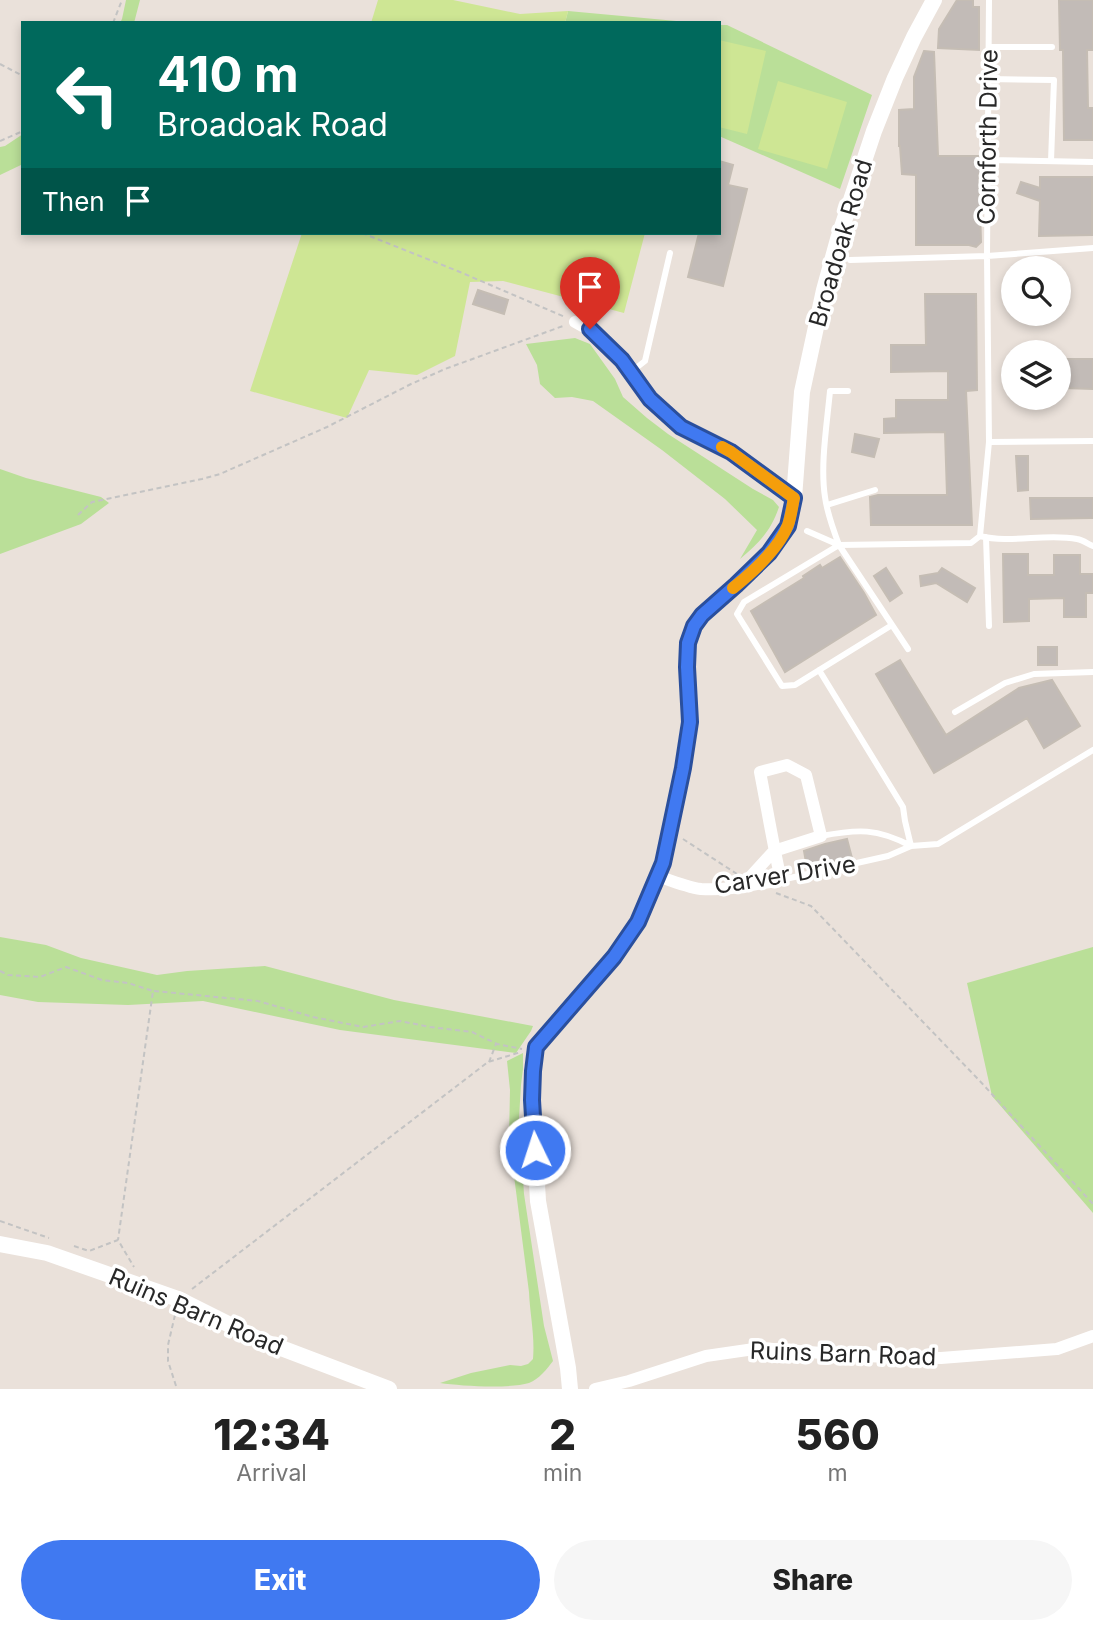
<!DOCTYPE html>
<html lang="en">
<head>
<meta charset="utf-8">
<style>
  :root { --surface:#fff; --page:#f6f6f6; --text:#222; --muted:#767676; --accent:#4079f1 }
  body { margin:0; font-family:Inter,sans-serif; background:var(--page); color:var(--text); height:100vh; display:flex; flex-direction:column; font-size:26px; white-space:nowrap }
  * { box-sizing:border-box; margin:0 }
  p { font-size:23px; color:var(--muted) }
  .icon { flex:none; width:38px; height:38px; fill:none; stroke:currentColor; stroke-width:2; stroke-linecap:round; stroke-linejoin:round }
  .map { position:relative; height:1389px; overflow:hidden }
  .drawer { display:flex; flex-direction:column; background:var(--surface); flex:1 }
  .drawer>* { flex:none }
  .guide { position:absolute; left:21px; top:21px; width:700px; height:214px; border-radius:0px; box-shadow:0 4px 10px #0003; background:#00695c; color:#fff; overflow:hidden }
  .tools { position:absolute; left:1001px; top:256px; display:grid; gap:14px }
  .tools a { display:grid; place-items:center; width:70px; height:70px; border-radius:50%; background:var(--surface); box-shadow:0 4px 10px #0003; font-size:35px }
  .pin { position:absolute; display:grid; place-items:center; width:60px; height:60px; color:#fff; margin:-72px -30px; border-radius:50% 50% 50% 0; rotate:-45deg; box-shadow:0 0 7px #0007 }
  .pin .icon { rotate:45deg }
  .me { position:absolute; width:77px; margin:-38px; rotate:356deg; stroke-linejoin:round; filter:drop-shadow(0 0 5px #0008) }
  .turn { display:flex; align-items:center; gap:24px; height:147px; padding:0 21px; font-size:32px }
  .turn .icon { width:91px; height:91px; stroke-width:2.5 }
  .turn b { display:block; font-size:49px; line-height:60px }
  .then { display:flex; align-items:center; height:66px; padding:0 21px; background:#0003; gap:14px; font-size:26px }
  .eta { display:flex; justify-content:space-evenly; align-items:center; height:119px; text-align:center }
  .eta b { font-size:42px; font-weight:800; line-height:49px }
  .primary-button { display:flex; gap:14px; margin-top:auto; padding:14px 21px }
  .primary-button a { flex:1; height:80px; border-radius:42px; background:var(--accent); color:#fff; font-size:28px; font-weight:800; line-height:80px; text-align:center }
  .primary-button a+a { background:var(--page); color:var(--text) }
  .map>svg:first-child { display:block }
</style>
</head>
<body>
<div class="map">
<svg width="1093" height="1389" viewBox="0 0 1093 1389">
  <rect width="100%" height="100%" fill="#eae1da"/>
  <path fill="#badf98" d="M126 0H140L134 23H120L122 19Z
    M568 11 698 23H565Z
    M719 25H727L872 95 840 189 719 136Z
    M23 134V164L0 175V147L5 146Z
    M575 338 590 344 615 379 623 397 647 418 668 434 753 489 773 500 779 507C771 531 759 543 740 559L757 530 725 499 662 450 593 401 572 397 555 398 540 384 537 365 526 344Z
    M0 469 26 478 101 497 109 503 81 524 0 554Z
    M0 937 46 945 81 958 157 975 187 971 265 966 394 1000 533 1026 531 1031 516 1053 340 1030 203 1001 128 1005 38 1002 0 995Z
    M1093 947V1213L992 1096 967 983Z
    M523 1053V1069L521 1085 519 1118 524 1194 544 1326 553 1361C547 1369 539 1379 529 1383 509 1389 461 1386 440 1383L471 1373 510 1365 521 1366 528 1364 533 1359C535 1336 530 1315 529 1292L509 1137 510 1090 507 1061Z"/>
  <path fill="#cee694" d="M378 0H453L520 14 568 11 565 23H371Z
    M719 40 766 51 747 134 719 127Z
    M778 81 847 102 827 169 758 149Z
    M302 233H645L624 313 503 281 470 282 455 356 417 375 369 370 347 418 250 391Z"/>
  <path fill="#c2bbb7" stroke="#c5bdb4" stroke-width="2" d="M957 0H973V7H979V50L938 48 939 29Z
    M1059 0H1093V50H1087L1088 108H1093V140H1064L1063 50H1060Z
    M924 51 934 52 938 156H981V174H979L981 242 976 247 969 245H916V175L902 174 900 146H899V110L914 109V77Z
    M719 161 733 165 728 185 747 189 723 286 688 277 699 233H719Z
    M1040 177H1092V235L1039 236 1040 201 1017 193 1021 182 1040 188Z
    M478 290 508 300 504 314 473 304Z
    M925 294H976L977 390 966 391 972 525H871L870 497 878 495H947L945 432 884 433V419L896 418V400H948V371L891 372V345H926Z
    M1064 359H1093V389L1064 388Z
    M855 434 879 439 874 457 852 452Z
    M1016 456H1028V490L1018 491Z
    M1030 498H1093V518L1031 519Z
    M1003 554H1028V575H1054V555H1080V574H1093V593H1086V617H1064V598L1029 599V621L1004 622Z
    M840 557 864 593 876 615 785 672 751 611 804 578 803 576 820 565 822 568Z
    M886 568 902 593 890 601 874 576Z
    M942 568 975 588 967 602 936 583 921 586 920 576 938 573Z
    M1038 647H1057V665H1038Z
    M900 660 946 735 1019 688 1052 680 1080 726 1044 748 1027 718 934 773 876 674Z
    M847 839 852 858 807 868 804 851 825 844Z"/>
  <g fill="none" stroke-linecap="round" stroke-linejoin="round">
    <path stroke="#c3c3c3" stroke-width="2" stroke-dasharray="5 3.5" stroke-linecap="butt" d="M113 23 122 0
      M0 64 23 76
      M0 141 23 131
      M362 233 460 272 565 317
      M78 515 92 502 202 479 220 474 327 427 411 384 445 369 563 326
      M683 839 737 874
      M776 893 811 906 978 1079 1093 1204
      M0 971 8 975 40 977 66 967 102 980 128 983 153 991 118 1240
      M154 991 258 1001 313 1017 363 1027 400 1021 430 1027 472 1032 497 1044 522 1049
      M489 1062 496 1044
      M0 1221 49 1238
      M74 1246 89 1251 118 1240 134 1267
      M192 1289 488 1062 521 1052
      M175 1315 168 1345V1361L177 1389"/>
    <path stroke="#fff" stroke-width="6" d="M989 47H1052
      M988 79 1054 80 1051 161
      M988 160 1093 162
      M850 260 987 256 1093 248
      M631 372 645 361 670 253
      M848 391H830C827 424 820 465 825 497 827 513 833 529 839 545L908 649
      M989 442 1093 441
      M827 505 875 490
      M807 531 839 545 971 543 980 536
      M980 536 989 442 987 256 989 0
      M980 536C1010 544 1046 533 1077 539 1083 540 1088 544 1093 546
      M986 537 989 626
      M839 545 744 602 737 614 782 686 795 685 892 625
      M819 670 903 807 905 821 911 846
      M955 712 1005 683 1034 674 1093 672
      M821 836C858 829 877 828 911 846
      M781 880 888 856 911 846 938 844 1093 750"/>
    <path stroke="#fff" stroke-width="12" d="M575 322C623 346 638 397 681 426 696 436 714 442 729 451 752 464 773 482 794 498
      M658 876C672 881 687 887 701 889 728 891 755 884 781 880 773 844 767 808 760 772L787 765 806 775 821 836 774 851 742 886
      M595 1389 629 1381 706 1356 761 1348 857 1356 941 1358 1057 1349 1093 1336"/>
    <path stroke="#fff" stroke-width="16" d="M0 1244 47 1253 178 1299 260 1340 389 1389
      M570 1389 568 1368 538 1201 532 1100V1071L536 1047 614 957 638 922 663 863 683 768 689 722 687 667 688 643 694 626 702 615 736 585 769 553 788 526 794 498 802 392 824 290 838 239 874 131 895 78 914 37 934 0"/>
  </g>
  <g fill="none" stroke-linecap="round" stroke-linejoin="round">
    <defs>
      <path id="route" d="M535 1150 532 1100 533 1071 536 1047 614 957 638 922 663 863 683 768 690 722 687 667 688 643 694 626 702 615 736 585 769 553 788 526 794 498 731 452 681 427 650 399 622 360 590 329"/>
    </defs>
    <use href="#route" stroke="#2a4f9d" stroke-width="18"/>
    <use href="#route" stroke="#4079f1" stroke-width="12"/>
    <path stroke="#f59e0b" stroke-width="12" d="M722 447 731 452 794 498C792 507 791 517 788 525 778 550 753 572 733 588"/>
  </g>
  <g text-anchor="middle" stroke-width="7" stroke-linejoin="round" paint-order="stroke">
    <g font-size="24" fill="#282828" stroke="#fff">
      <text transform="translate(988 137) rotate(-89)" y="8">Cornforth Drive</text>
      <text transform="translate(841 243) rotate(-74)" y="8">Broadoak Road</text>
      <text transform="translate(785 875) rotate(-9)" y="8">Carver Drive</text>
      <text transform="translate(196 1312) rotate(23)" y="8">Ruins Barn Road</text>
      <text transform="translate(843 1354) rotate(2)" y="8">Ruins Barn Road</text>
    </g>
  </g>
</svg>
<div class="tools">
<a><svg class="icon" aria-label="search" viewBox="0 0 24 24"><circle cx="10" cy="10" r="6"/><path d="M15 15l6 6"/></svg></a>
<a><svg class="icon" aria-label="layers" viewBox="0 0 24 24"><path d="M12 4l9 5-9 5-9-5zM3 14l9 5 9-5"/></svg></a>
</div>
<div class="pin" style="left:590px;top:329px;background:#d93025"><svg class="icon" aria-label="arrive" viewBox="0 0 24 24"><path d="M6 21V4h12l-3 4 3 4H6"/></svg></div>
<svg class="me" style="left:535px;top:1150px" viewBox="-20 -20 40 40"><circle r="17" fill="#4079f1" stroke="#fff" stroke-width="3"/><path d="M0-11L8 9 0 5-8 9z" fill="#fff"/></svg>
<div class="guide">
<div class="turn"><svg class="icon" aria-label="left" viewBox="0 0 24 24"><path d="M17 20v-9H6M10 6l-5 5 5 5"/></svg><div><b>410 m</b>Broadoak Road</div></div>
<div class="then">Then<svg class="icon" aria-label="arrive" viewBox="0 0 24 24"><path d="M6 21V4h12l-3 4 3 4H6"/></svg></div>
</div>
</div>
<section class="drawer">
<div class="eta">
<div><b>12:34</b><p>Arrival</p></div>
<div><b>2</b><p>min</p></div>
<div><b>560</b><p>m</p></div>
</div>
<div class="primary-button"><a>Exit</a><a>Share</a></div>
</section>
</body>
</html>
